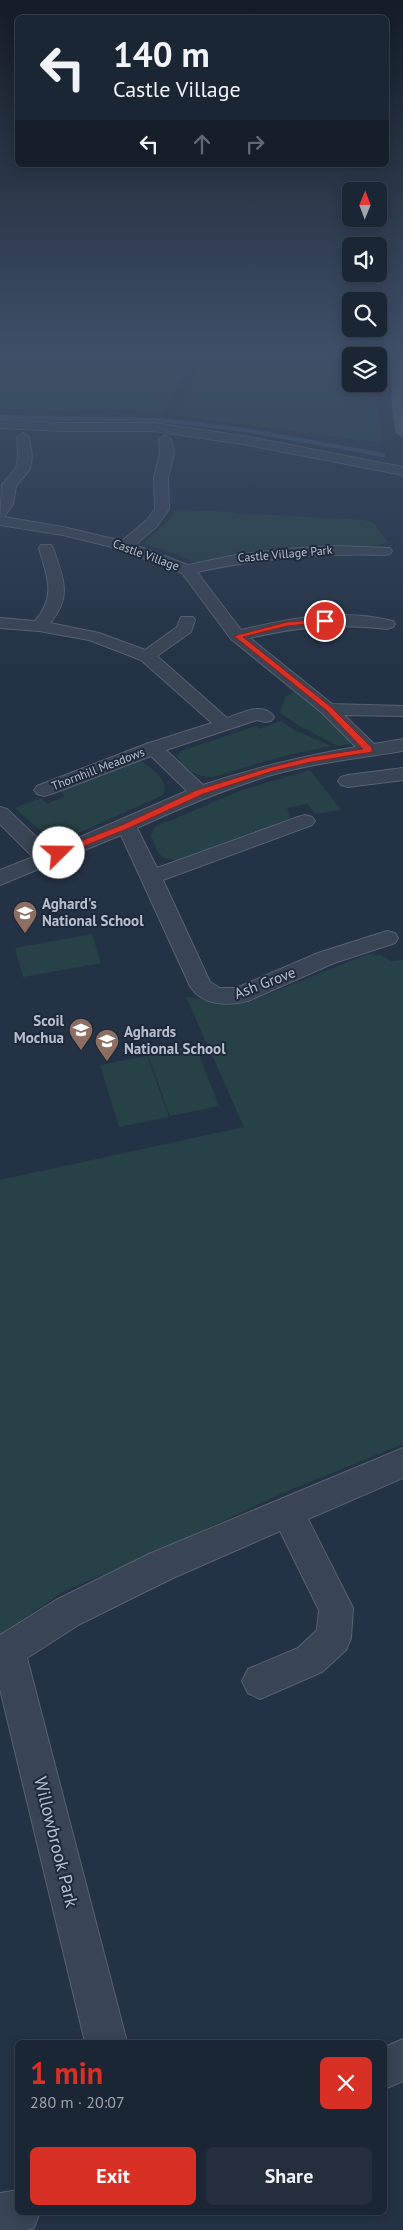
<!DOCTYPE html>
<html lang="en">
<head>
<meta charset="utf-8">
<style>
  :root { --surface:#1b2634; --page:#242e3c; --text:#f1f3f6; --muted:#a0a5ac; --line:#39434f; --accent:#d93025 }
  body { margin:0; font-family:"PT Sans",sans-serif; background:var(--page); color:var(--text); height:100vh; display:flex; flex-direction:column; font-size:19px; white-space:nowrap }
  * { box-sizing:border-box; margin:0 }
  p { font-size:16px; color:var(--muted) }
  .icon { flex:none; width:28px; height:28px; fill:none; stroke:currentColor; stroke-width:2; stroke-linecap:round; stroke-linejoin:round }
  .map { position:relative; flex:1; overflow:hidden }
  .panel { position:absolute; left:15px; top:2040px; width:372px; height:175px; display:flex; flex-direction:column; background:var(--surface); border-radius:8px; box-shadow:0 2px 12px #0003,0 0 0 1px var(--line) }
  .panel>* { flex:none }
  .banner { position:absolute; left:15px; top:15px; width:374px; height:152px; border-radius:8px; box-shadow:0 2px 12px #0003,0 0 0 1px var(--line); background:#1b2634; color:var(--text); overflow:hidden }
  .needle { width:32px; rotate:1deg }
  .fabs { position:absolute; left:342px; top:182px; display:grid; gap:10px }
  .fabs a { display:grid; place-items:center; width:45px; height:45px; border-radius:8px; background:var(--surface); box-shadow:0 2px 12px #0003,0 0 0 1px var(--line); font-size:25px }
  .pin { position:absolute; display:grid; place-items:center; width:42px; height:42px; color:#fff; margin:-21px; border:2px solid #fff; border-radius:50%; box-shadow:0 1px 5px #0007 }
  .me { position:absolute; width:55px; margin:-28px; rotate:68deg; stroke-linejoin:round; filter:drop-shadow(0 0 4px #0008) }
  .turn { display:flex; align-items:center; gap:18px; height:105px; padding:0 15px; font-size:22px }
  .turn .icon { width:65px; height:65px; stroke-width:2.5 }
  .turn b { display:block; font-size:35px; line-height:42px }
  .lanes { display:flex; align-items:center; height:48px; padding:0 15px; background:#0003; justify-content:center; gap:25px; direction:ltr }
  .lanes .off { opacity:.35 }
  .round { display:grid; place-items:center; flex:none; width:52px; height:52px; border-radius:8px; background:var(--page) }
  .headline { display:flex; align-items:center; justify-content:space-between; height:85px; padding:0 15px }
  h1 { font-size:30px; font-weight:800; line-height:38px; color:var(--accent) }
  .button { display:flex; gap:10px; margin-top:auto; padding:10px 15px }
  .button a { flex:1; height:58px; border-radius:8px; background:var(--accent); color:#fff; font-size:20px; font-weight:800; line-height:58px; text-align:center }
  .button a+a { background:var(--page); color:var(--text) }
  .map>svg:first-child { display:block }
</style>
</head>
<body>
<div class="map">
<svg width="403" height="2230" viewBox="0 0 403 2230">
  <rect width="100%" height="100%" fill="#243245"/>
  <path fill="#274246" d="M0 355H194L164 412C148 412 131 409 114 409 75 410 38 412 0 408Z
    M204 355H377L378 356H351V384H377V407L383 438 378 442 358 440 176 415 175 407 188 388Z
    M173 510 233 512 234 513 364 520 374 523 388 543 363 547 336 546 283 549 239 554 199 563 144 543 172 517Z
    M294 692 350 738 352 741 350 744 338 746 301 727 280 713 285 697Z
    M281 721 294 730 332 746 287 755 213 777C198 778 183 769 177 756L181 751 256 726 260 729Z
    M140 760C151 769 170 779 163 795L63 840 52 841 15 808 41 798 47 804 65 796 60 791 64 785Z
    M310 770 341 810 315 814 308 804 287 808 290 816 289 819 177 860C156 859 158 851 151 835L155 827 242 790Z
    M92 934 101 963 23 977 15 948Z
    M368 954 381 955 391 961 403 960V1444L278 1495 144 1558 66 1590 0 1634V1180L244 1127 186 997 227 1003H246Z
    M195 1045 219 1106 170 1116 148 1055Z
    M147 1056 169 1117 119 1127 100 1065Z"/>
  <g fill="none" stroke-linecap="round" stroke-linejoin="round">
    <path stroke="#374d6d" stroke-width="4" d="M0 417 160 420 245 430 383 455"/>
    <defs>
      <path id="minor" d="M0 420 63 423H154L243 436 403 467V475L243 444 154 431H63L0 428Z
        M23 433 29 437 32 457 30 469 16 486 13 504 4 517 63 527 122 541 147 520 155 509 154 477 160 454 159 439 165 435 171 439 174 454 168 477 169 509 157 526 135 545 188 565 236 555 286 549 335 546 390 548 392 551 390 554 385 555C321 553 259 558 197 572L241 630C290 618 343 608 393 621L395 624 393 627 387 629C340 623 295 627 250 638L332 704 403 706V716L344 715 374 744 403 739V751C358 758 312 763 268 776 223 790 180 808 137 828L157 868 298 817 305 815 312 817 315 821 312 825 163 880 210 982 220 988H236L318 953 387 931 395 933 398 938 395 943 334 963 248 1001C228 1006 202 1006 190 986L121 835 0 885V870L33 857 0 824V807L7 809 50 850 187 791 151 756 51 794 44 796 37 794 34 790 37 786 146 744 212 723 141 660 89 640 39 631 0 628V618L35 621C57 595 47 577 39 548L41 545H51L53 548C63 578 73 596 50 623L99 633 145 650 177 627 181 617H193L195 620 191 632 157 656 227 718C243 713 263 701 274 717L271 721 265 722 257 720 166 750 203 785C254 768 303 756 356 747L322 713 231 639 182 573 120 549 63 535 0 525 2 485 16 468 18 457 17 437Z
        M403 768V780L348 787 341 785 338 781 341 777 348 775Z
        M403 1448V1478L308 1519 353 1608 351 1638 346 1650 322 1672 260 1699 248 1693 242 1681 248 1669 298 1648 317 1630 319 1610 280 1531 173 1578 80 1624 27 1658 127 2042H85L0 1689V1635L56 1600 149 1554Z
        M403 2039V2081L385 2089V2047Z
        M18 2190V2212H40L34 2228 28 2230H0V2193Z"/>
      <path id="major" d="M392 355H403V437L396 433 392 409Z"/>
    </defs>
    <use href="#minor" stroke="#586271" stroke-width="2"/>
    <use href="#major" stroke="#434d5d" stroke-width="1"/>
    <use href="#minor" fill="#394454" fill-rule="evenodd"/>
    <use href="#major" fill="#576374" fill-rule="evenodd"/>
  </g>
  <linearGradient id="sky" x2="0" y2="1"><stop stop-color="#141c26"/><stop offset="0.53" stop-color="#3f4f68"/><stop offset="1" stop-color="#3f4f68" stop-opacity="0"/></linearGradient>
  <rect width="403" height="667" fill="url(#sky)"/>
  <path fill="#d93025" stroke="#8d1f18" d="M325 619 329 621 328 622 287 626 243 637 331 707 372 748V752L311 762 273 771 203 794 129 828 62 855H55V851L122 825 197 790 268 768 311 757 363 749 326 710 234 636 287 622Z"/>
  <defs>
    <symbol id="school-pin" viewBox="-11 -11 22 30"><path d="M0 17L-7.5 6A9.5 9.5 0 1 1 7.5 6Z" fill="#8d6e63" stroke="#1e293a"/><path d="M0-5L7-2L0 1L-7-2ZM-4 1L0 2.5L4 1V4Q0 6-4 4Z" fill="#fff"/></symbol>
  </defs>
  <g fill-rule="evenodd">
    <use href="#school-pin" x="11" y="899" width="28" height="38"/>
    <use href="#school-pin" x="67" y="1016" width="28" height="38"/>
    <use href="#school-pin" x="93" y="1027" width="28" height="38"/>
  </g>
  <g text-anchor="middle" stroke-width="4" stroke-linejoin="round" paint-order="stroke">
    <g font-size="12" fill="#b7c0ce" stroke="#1e293a">
      <text transform="translate(285 554) rotate(-5)" y="4">Castle Village Park</text>
      <text transform="translate(146 555) rotate(20)" y="4">Castle Village</text>
      <text transform="translate(98 769) rotate(-21)" y="4">Thornhill Meadows</text>
    </g>
    <g font-size="15" font-weight="bold" fill="#b7c0ce" stroke="#1e293a" text-anchor="start">
      <text x="42" y="909">Aghard's<tspan x="42" dy="17">National School</tspan></text>
      <text x="64" y="1026" text-anchor="end">Scoil<tspan x="64" dy="17">Mochua</tspan></text>
      <text x="124" y="1037">Aghards<tspan x="124" dy="17">National School</tspan></text>
    </g>
    <g font-size="15" fill="#b7c0ce" stroke="#1e293a">
      <text transform="translate(265 983) rotate(-21)" y="5">Ash Grove</text>
    </g>
    <g font-size="18" fill="#b7c0ce" stroke="#1e293a">
      <text transform="translate(56 1842) rotate(76)" y="6">Willowbrook Park</text>
    </g>
  </g>
</svg>
<div class="fabs">
<a><svg class="needle" viewBox="-14 -14 28 28"><path d="M0-13l5 13h-10z" fill="#e53935"/><path d="M0 13l5-13h-10z" fill="#a0a5ac"/></svg></a>
<a><svg class="icon" aria-label="sound" viewBox="0 0 24 24"><path d="M4 9h4l5-4v14l-5-4H4zM17 9q2 3 0 6"/></svg></a>
<a><svg class="icon" aria-label="search" viewBox="0 0 24 24"><circle cx="10" cy="10" r="6"/><path d="M15 15l6 6"/></svg></a>
<a><svg class="icon" aria-label="layers" viewBox="0 0 24 24"><path d="M12 4l9 5-9 5-9-5zM3 14l9 5 9-5"/></svg></a>
</div>
<div class="pin" style="left:325px;top:621px;background:#d93025"><svg class="icon" aria-label="arrive" viewBox="0 0 24 24"><path d="M6 21V4h12l-3 4 3 4H6"/></svg></div>
<svg class="me" style="left:59px;top:853px" viewBox="-20 -20 40 40"><circle r="19" fill="#fff"/><path d="M0-13L10 11 0 6-10 11z" fill="#d93025"/></svg>
<div class="banner">
<div class="turn"><svg class="icon" aria-label="left" viewBox="0 0 24 24"><path d="M17 20v-9H6M10 6l-5 5 5 5"/></svg><div><b>140 m</b>Castle Village</div></div>
<div class="lanes"><svg class="icon" aria-label="left" viewBox="0 0 24 24"><path d="M17 20v-9H6M10 6l-5 5 5 5"/></svg><svg class="icon off" aria-label="ahead" viewBox="0 0 24 24"><path d="M12 20V5M6 11l6-6 6 6"/></svg><svg class="icon off" aria-label="right" viewBox="0 0 24 24"><path d="M7 20v-9h11M14 6l5 5-5 5"/></svg></div>
</div>
<section class="panel">
<div class="headline"><div><h1>1 min</h1><p>280 m · 20:07</p></div><a class="round" style="background:#d93025;color:#fff"><svg class="icon" aria-label="close" viewBox="0 0 24 24"><path d="M6 6l12 12M18 6L6 18"/></svg></a></div>
<div class="button"><a>Exit</a><a>Share</a></div>
</section>
</div>
</body>
</html>
